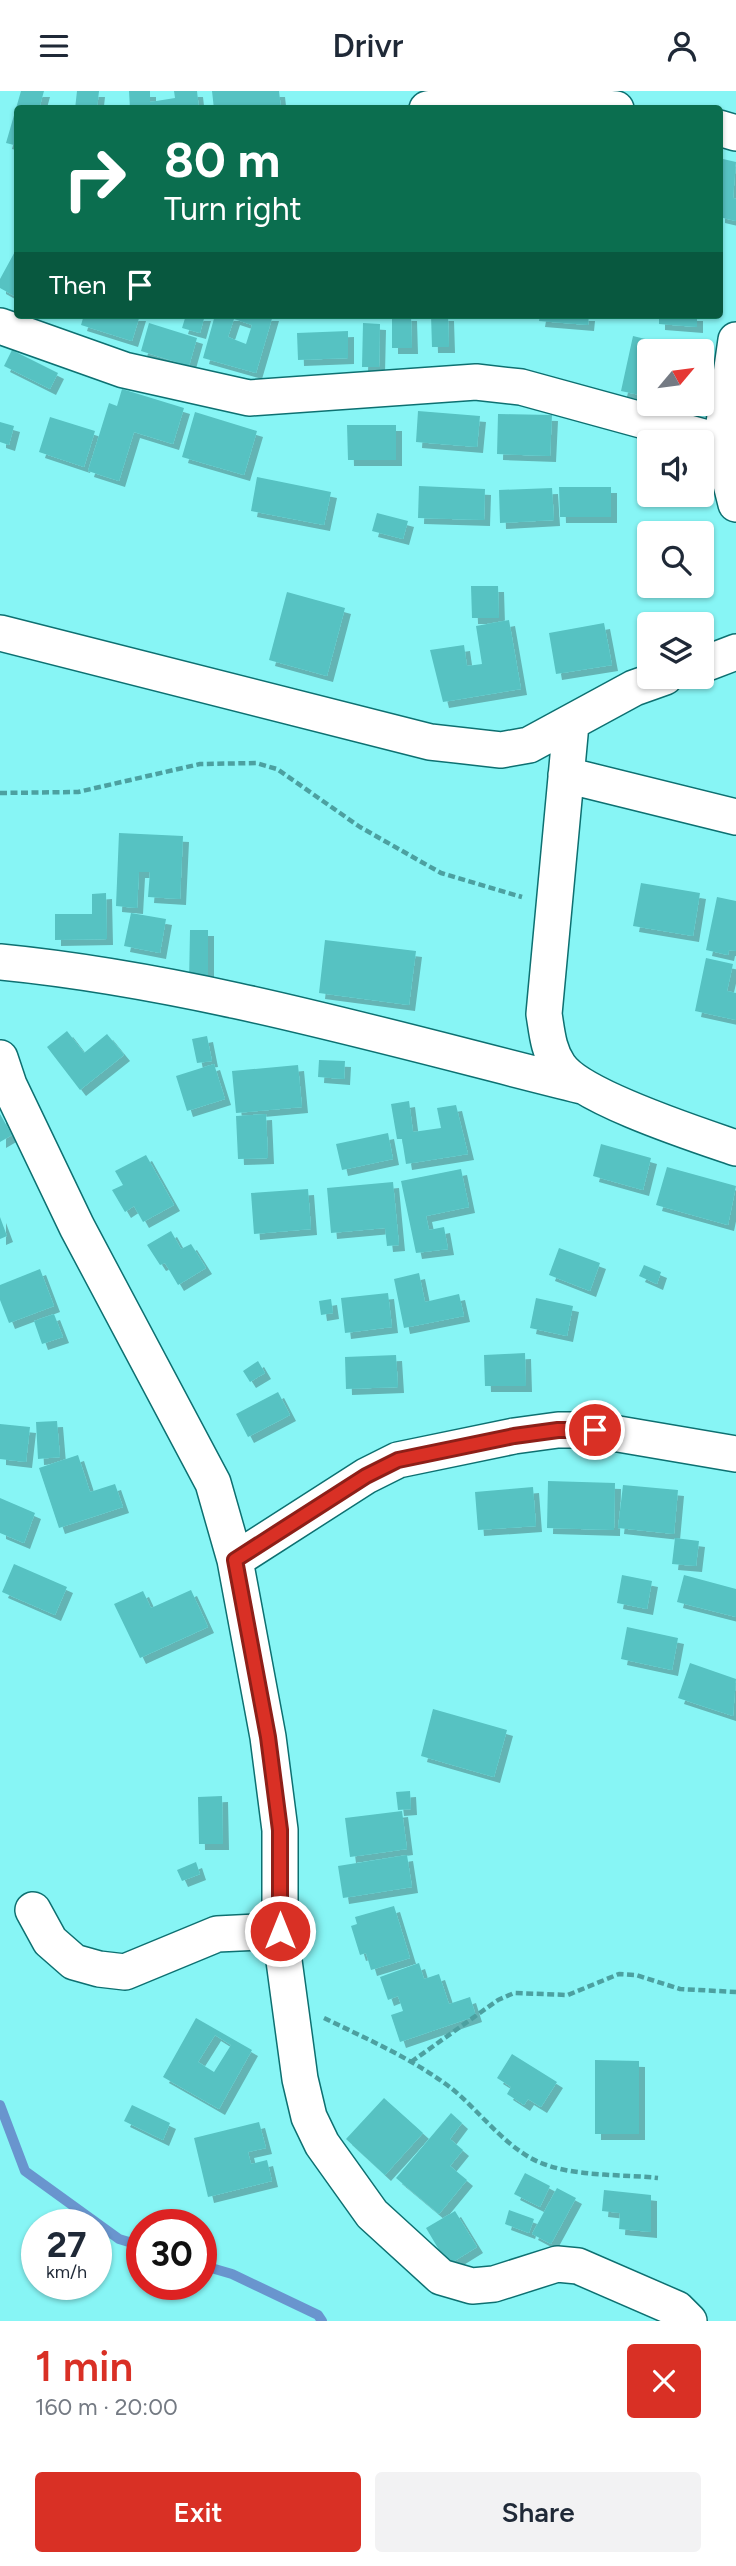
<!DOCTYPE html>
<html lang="en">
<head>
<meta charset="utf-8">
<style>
  :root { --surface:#fff; --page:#f2f2f3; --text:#1f2937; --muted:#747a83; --accent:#d93025 }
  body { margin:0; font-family:Figtree,sans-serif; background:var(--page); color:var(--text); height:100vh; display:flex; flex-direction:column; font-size:26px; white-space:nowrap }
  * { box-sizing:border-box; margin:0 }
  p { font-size:23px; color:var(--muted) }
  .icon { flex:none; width:38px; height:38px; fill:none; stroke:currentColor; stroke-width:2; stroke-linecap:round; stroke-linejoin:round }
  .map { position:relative; height:2230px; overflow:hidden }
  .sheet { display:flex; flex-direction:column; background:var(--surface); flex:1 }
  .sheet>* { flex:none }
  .hud { position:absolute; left:14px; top:14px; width:709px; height:214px; border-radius:7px; box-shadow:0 2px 5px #0004; background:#0b6e4f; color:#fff; overflow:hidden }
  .needle { width:46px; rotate:61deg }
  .controls { position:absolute; left:637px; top:248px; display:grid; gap:14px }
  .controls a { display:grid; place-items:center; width:77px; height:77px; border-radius:7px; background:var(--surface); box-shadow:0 2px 5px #0004; font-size:35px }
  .speed { position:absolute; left:21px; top:2118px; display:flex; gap:14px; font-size:35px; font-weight:700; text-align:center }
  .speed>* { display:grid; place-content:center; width:91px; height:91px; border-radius:50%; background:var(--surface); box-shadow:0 2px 5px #0004; line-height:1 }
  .speed small { font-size:18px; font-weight:400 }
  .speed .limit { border:10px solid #d22; background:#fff; color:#111 }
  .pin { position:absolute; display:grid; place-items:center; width:60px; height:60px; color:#fff; margin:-30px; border:4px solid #fff; border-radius:50%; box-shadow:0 2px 7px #0007 }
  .me { position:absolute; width:77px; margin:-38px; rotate:0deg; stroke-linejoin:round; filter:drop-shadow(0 0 5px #0008) }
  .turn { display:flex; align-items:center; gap:24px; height:147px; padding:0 35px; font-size:32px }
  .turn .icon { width:91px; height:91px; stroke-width:2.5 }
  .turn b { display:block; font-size:49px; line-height:60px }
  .then { display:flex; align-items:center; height:66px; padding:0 35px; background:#0003; gap:14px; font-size:26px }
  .round { display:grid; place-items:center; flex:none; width:74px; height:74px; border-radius:7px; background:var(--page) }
  .headline { display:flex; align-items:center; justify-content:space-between; height:119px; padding:0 35px }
  h1 { font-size:42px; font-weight:600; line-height:52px; color:var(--accent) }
  .button { display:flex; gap:14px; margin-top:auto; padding:14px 35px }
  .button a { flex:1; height:80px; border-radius:7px; background:var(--accent); color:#fff; font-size:28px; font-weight:600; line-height:80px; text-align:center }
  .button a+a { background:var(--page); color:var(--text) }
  header { display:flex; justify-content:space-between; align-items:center; height:91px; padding:0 35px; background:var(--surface); font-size:32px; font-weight:600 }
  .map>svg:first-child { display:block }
</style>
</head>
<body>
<header><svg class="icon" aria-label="menu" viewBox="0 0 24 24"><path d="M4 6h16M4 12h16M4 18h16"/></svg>Drivr<svg class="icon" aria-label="person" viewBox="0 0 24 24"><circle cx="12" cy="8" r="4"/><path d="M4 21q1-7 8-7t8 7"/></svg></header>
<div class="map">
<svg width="736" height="2230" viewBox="0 0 736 2230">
  <defs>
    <filter id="shadow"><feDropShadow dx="6" dy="6" stdDeviation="0" flood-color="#0004"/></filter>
  </defs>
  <rect width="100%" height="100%" fill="#87f5f5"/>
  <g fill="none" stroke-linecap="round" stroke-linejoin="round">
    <path stroke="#6995ce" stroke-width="10" d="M0 2014 25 2080 119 2148 142 2155
      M201 2174 232 2183 318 2224 322 2230"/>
  </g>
  <path fill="#56c2c2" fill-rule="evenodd" filter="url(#shadow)" d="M21 0H44L39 18H18V55L6 52Z
    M77 0H99L97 18H75Z
    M129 0H150V11L175 7 174 0H197L199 18H130Z
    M212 0H279L281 18H214Z
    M723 68 736 71 733 107 736 108V130L719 126V82Z
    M18 155V207L0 197V188Z
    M84 224H140L132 250 81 234Z
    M186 224H205L200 242 182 237Z
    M215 224H273L256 282 203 267ZM234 228 252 234 246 253 228 246Z
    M392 224H411L412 257H392Z
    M431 224H448L449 256H432Z
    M540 224H589L588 234 539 230Z
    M659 224H697V236L659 233Z
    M149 232 197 247 189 275 141 260Z
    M363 232 380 233 379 276H362Z
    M348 240V267L298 269 297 242Z
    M633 245 695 260V261H649V306L621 300Z
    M12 259 58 282 50 298 4 275Z
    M122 298 184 317 173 353 134 341 119 390 88 380 109 312 117 315Z
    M418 320 480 325 477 356 416 351Z
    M195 321 257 340 244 384 182 366Z
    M498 323 552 324 550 365 497 363Z
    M50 326 95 340 84 376 39 361Z
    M0 331 14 335 9 354 0 351Z
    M347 334H396V369H348Z
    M257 386 331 401 324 434 251 420Z
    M419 395 485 398 484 429 418 427Z
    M559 396H611V426H560Z
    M552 397 554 429 500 432 499 399Z
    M377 422 408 430 403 448 372 440Z
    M471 495H498L499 527H472Z
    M287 501 345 517 327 585 269 569Z
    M509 529 521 598 443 611 430 559 464 554 467 575 482 573 476 535Z
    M604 532 612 574 556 583 549 542Z
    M119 742 183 745 180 808 148 806 150 781H139L137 817 116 815Z
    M641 792 700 802 693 845 633 835Z
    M106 802 107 848 55 849V823H92V803Z
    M717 806 736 810V860L729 859 728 864 706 859Z
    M131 822 166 828 160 862 124 855Z
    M190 839H208V893L189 892Z
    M325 849 416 860 409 914 319 902Z
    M706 867 733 873 727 900 736 902V929L695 920Z
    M67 940 84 962 107 943 124 964 80 999 47 956Z
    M207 945 212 970 197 972 192 948Z
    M319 969 345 970 344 988 318 986Z
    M214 973 225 1008 187 1020 176 985Z
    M298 974 302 1016 236 1022 232 980Z
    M409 1010 413 1041 441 1037 437 1017 456 1014 468 1063 406 1073 402 1048H397L391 1013Z
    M0 1023 12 1044 0 1051Z
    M266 1023 268 1067 238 1068 236 1025Z
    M388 1042 393 1068 342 1079 336 1053Z
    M601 1053 651 1067 643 1099 593 1085Z
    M146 1064 174 1114 143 1131 134 1115 125 1121 112 1099 123 1094 115 1080Z
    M667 1076 736 1095 728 1134 656 1114Z
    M461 1078 469 1116 426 1125 429 1139 444 1136 448 1158 416 1162 401 1090Z
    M393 1091 399 1154 387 1155 385 1137 331 1142 327 1097Z
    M308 1098 311 1138 254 1143 251 1102Z
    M0 1126 7 1145 0 1148Z
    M171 1140 181 1158 191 1153 206 1177 178 1194 165 1172 160 1174 147 1154Z
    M559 1157 600 1172 590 1200 549 1184Z
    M644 1174 661 1181 657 1193 639 1185Z
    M40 1178 54 1215 9 1232 0 1209V1194Z
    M419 1182 425 1211 459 1203 464 1225 404 1237 394 1188Z
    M388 1202 392 1236 345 1242 341 1207Z
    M536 1207 573 1215 567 1245 530 1237Z
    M331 1208 333 1222 321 1224 319 1210Z
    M54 1223 63 1246 42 1253 34 1230Z
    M525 1262 526 1295H485L484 1264Z
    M396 1264 398 1296 346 1298 345 1266Z
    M258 1270 265 1282 250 1291 243 1280Z
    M278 1301 290 1324 248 1346 236 1323Z
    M57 1330 60 1366 38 1368 36 1331Z
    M0 1333 30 1336 26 1371 0 1368Z
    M78 1364 90 1401 115 1393 123 1416 59 1437 39 1377Z
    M548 1390 615 1392 614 1439 547 1437Z
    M623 1394 678 1399 674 1443 618 1437Z
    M533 1396 536 1435 478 1439 475 1401Z
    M0 1407 35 1422 24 1452 0 1442Z
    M675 1447 699 1450 696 1475 672 1473Z
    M14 1473 67 1496 55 1524 2 1501Z
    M622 1484 652 1490 647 1518 617 1512Z
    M684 1484 736 1498V1526L677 1511Z
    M191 1499 208 1536 140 1567 114 1513 143 1500 151 1517Z
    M627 1536 678 1547 672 1579 621 1568Z
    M690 1572 736 1588 733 1625 678 1607Z
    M433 1618 507 1639 494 1686 421 1665Z
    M410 1700 411 1718 398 1719 396 1701Z
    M222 1705 223 1753H199L198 1706Z
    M402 1720 407 1758 350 1766 345 1727Z
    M407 1764 412 1796 343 1807 338 1775Z
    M196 1771 200 1783 182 1790 177 1779Z
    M394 1815 410 1867 371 1879 366 1862 360 1864 351 1835 357 1833 355 1826Z
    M419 1872 424 1888 439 1883 449 1913 470 1906 476 1925 400 1951 391 1924 403 1920 398 1905 388 1909 380 1886Z
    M196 1927 252 1959 219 2018 163 1986ZM215 1944 231 1954 214 1981 198 1971Z
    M512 1963 557 1991 541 2016 528 2008 524 2014 507 2003 511 1996 497 1987Z
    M595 1969 639 1970V2043H595Z
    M384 2007 423 2042 385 2084 346 2048Z
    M132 2014 170 2032 163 2049 124 2030Z
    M451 2022 462 2032 450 2048 463 2059 450 2075 467 2089 439 2123 396 2087Z
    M259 2031 266 2057 248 2061 251 2073 267 2069 272 2090 208 2106 194 2047Z
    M525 2082 550 2095 540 2116 514 2103Z
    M557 2097 576 2107 551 2153 532 2143Z
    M604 2099 651 2104V2141L619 2138 620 2122 602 2120Z
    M509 2119 534 2128 529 2142 505 2133Z
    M455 2120 477 2156 448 2174 426 2137Z"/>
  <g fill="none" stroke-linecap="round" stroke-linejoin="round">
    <defs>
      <path id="minor" d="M427 18C496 6 548 11 616 18
        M719 37 736 42
        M0 235 124 279 249 307 476 291 521 296 736 355
        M736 249 721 353 736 413
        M0 542 430 651 501 659 529 654 634 597 665 586
        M702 574 736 561
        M571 633 544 923C547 941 548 959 559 975 580 1006 698 1044 736 1057
        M566 684 736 726
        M0 871C195 890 392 948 582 995
        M0 967 9 994 77 1136 213 1392 235 1469 268 1646 280 1739V1840L300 1988 309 2026 322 2053 372 2123 441 2186 472 2195 494 2193 557 2173 578 2175 677 2218 689 2230
        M235 1469 366 1385 398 1369 514 1345 558 1339H595L736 1363
        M33 1819 50 1850 74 1871 99 1878 125 1881 217 1843 280 1840"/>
    </defs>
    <use href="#minor" stroke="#0d7071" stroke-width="38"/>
    <path stroke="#4ca0a0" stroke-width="4.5" stroke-dasharray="7 3.5" stroke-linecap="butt" d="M0 702 78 701 200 673 256 672 277 678 360 736 441 782 522 806
      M324 1927C367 1948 413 1968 451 1997 481 2021 505 2057 541 2072 576 2086 621 2083 658 2087
      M411 1971 498 1909 514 1902 568 1904 619 1883 636 1884 680 1898 736 1901"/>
    <use href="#minor" stroke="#fff" stroke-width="35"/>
  </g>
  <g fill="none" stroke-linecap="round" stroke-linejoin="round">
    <defs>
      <path id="route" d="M280 1840V1739L268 1646 235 1469 366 1385 398 1369 514 1345 558 1339H595"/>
    </defs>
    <use href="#route" stroke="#8d1f18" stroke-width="18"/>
    <use href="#route" stroke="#d93025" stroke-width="12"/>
  </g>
</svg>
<div class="controls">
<a><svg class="needle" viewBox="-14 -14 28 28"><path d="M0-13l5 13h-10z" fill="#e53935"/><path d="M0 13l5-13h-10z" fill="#747a83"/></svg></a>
<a><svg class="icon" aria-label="sound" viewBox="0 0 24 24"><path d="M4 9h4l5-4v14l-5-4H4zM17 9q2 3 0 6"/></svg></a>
<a><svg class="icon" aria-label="search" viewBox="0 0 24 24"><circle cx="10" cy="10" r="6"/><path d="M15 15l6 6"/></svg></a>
<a><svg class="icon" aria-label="layers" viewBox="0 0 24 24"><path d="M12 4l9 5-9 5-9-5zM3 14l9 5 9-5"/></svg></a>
</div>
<div class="speed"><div>27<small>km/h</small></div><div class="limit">30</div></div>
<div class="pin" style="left:595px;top:1339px;background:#d93025"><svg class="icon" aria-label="arrive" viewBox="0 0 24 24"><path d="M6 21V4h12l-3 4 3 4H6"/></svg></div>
<svg class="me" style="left:280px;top:1840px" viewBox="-20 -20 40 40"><circle r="17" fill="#d93025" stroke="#fff" stroke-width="3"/><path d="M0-11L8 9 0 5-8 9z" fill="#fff"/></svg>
<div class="hud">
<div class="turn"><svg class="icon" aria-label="right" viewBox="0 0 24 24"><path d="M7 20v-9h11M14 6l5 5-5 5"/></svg><div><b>80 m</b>Turn right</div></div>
<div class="then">Then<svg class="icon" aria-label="arrive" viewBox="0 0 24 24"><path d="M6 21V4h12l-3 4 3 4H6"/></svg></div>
</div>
</div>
<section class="sheet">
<div class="headline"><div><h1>1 min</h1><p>160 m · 20:00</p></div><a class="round" style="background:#d93025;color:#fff"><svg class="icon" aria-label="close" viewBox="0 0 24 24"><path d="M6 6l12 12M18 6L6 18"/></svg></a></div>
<div class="button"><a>Exit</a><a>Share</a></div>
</section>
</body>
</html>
